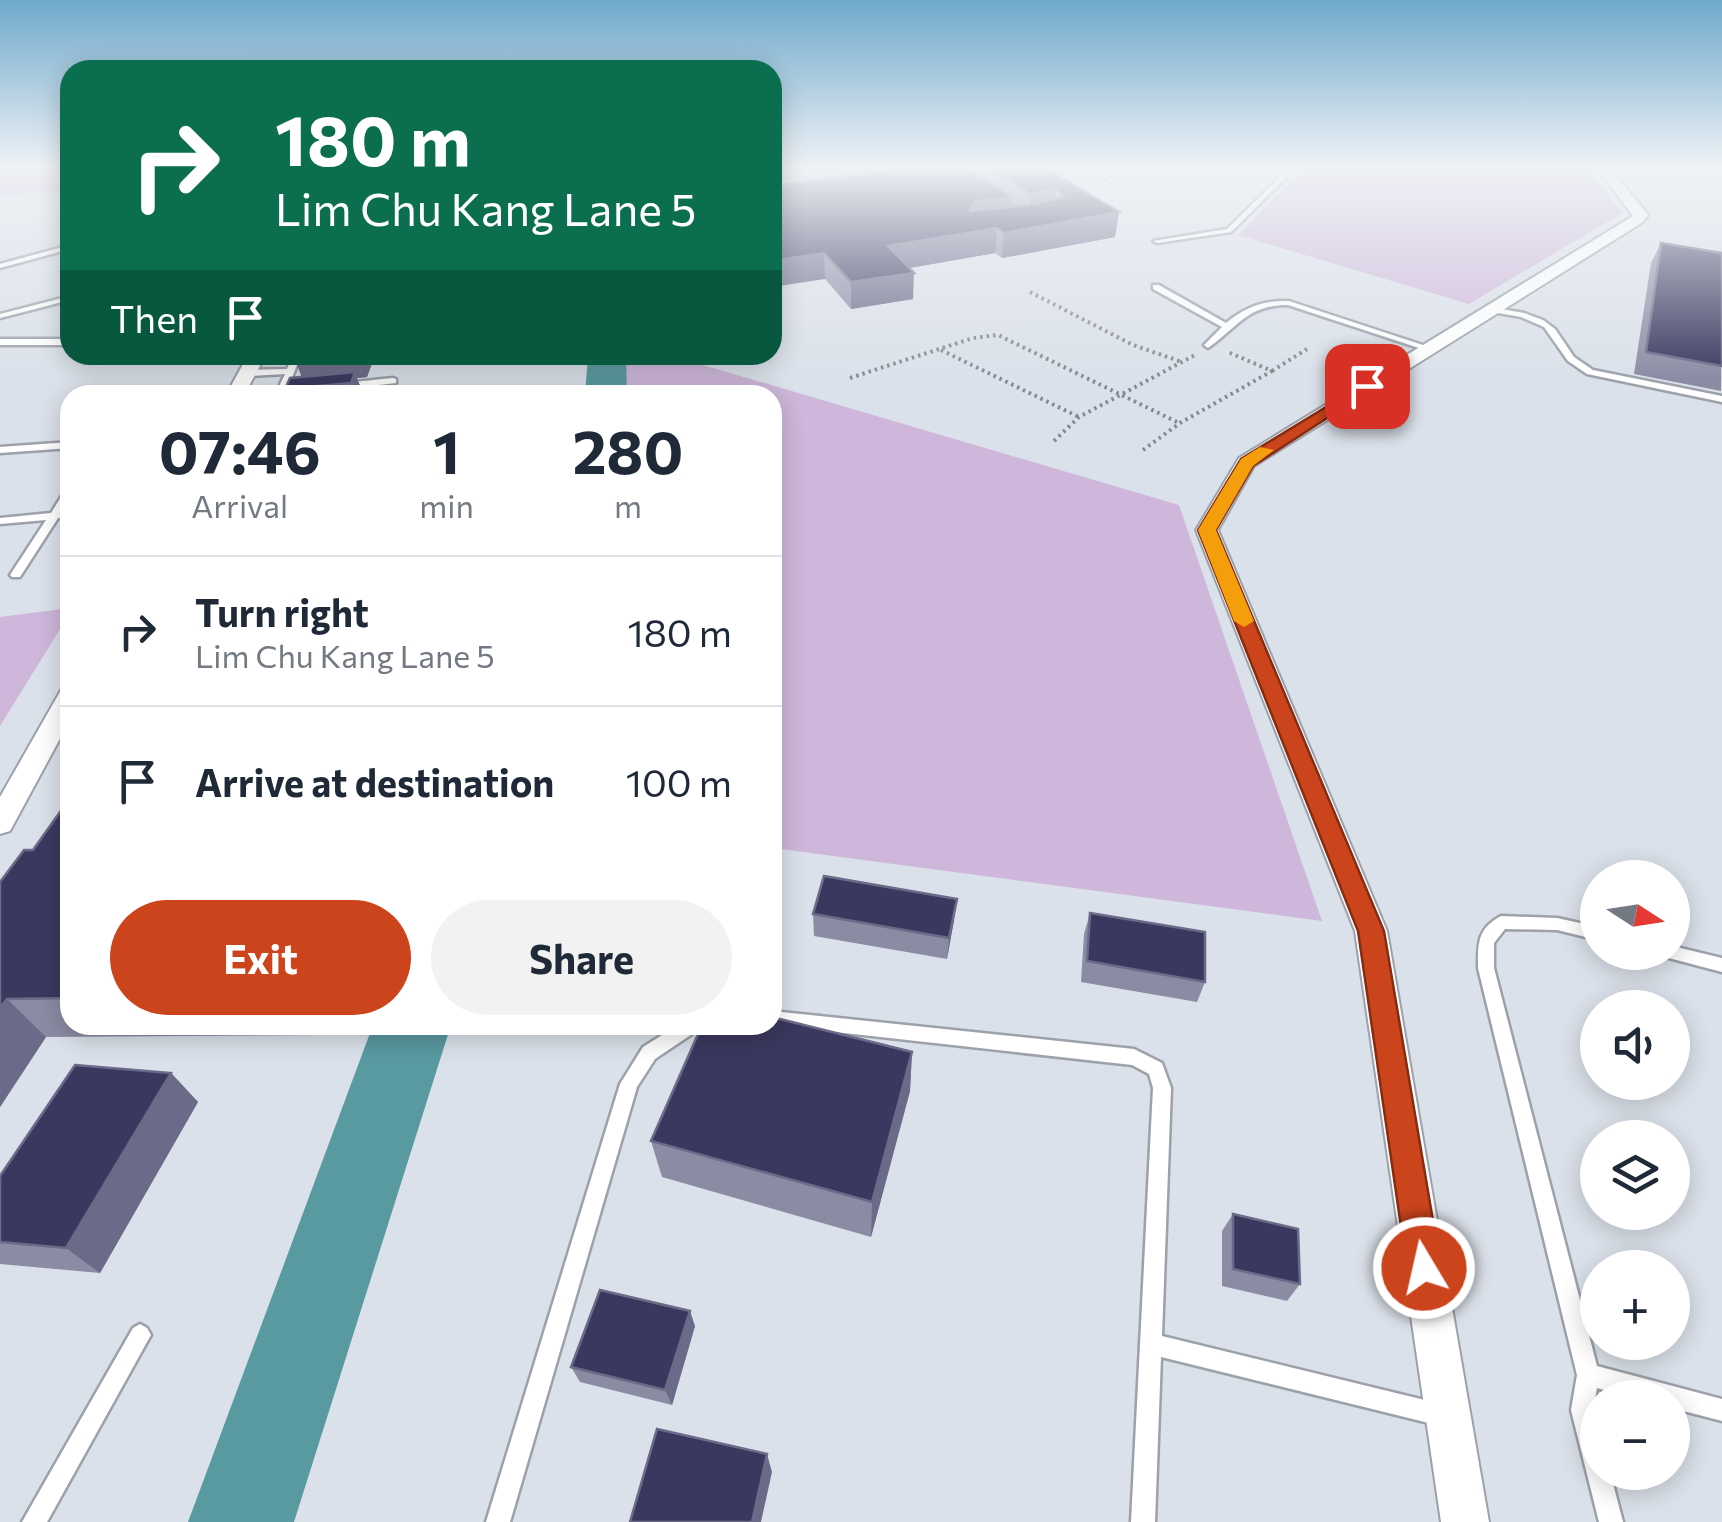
<!DOCTYPE html>
<html lang="en">
<head>
<meta charset="utf-8">
<style>
  :root { --surface:#fff; --page:#f2f2f3; --text:#1f2937; --muted:#747a83; --line:#e0e1e3; --accent:#cc441c }
  body { margin:0; font-family:Commissioner,sans-serif; background:var(--page); color:var(--text); height:100vh; display:flex; flex-direction:column; font-size:38px; white-space:nowrap }
  * { box-sizing:border-box; margin:0 }
  p { font-size:32px; color:var(--muted) }
  .icon { flex:none; width:55px; height:55px; fill:none; stroke:currentColor; stroke-width:2; stroke-linecap:round; stroke-linejoin:round }
  .map { position:relative; flex:1; overflow:hidden }
  .details { position:absolute; left:60px; top:385px; width:722px; height:650px; display:flex; flex-direction:column; background:var(--surface); border-radius:30px; box-shadow:0 5px 25px #0003 }
  .details>* { flex:none }
  .top-card { position:absolute; left:60px; top:60px; width:722px; height:305px; border-radius:30px; box-shadow:0 5px 25px #0003; background:#0b6e4f; color:#fff; overflow:hidden }
  .needle { width:65px; rotate:102deg }
  .tools { position:absolute; left:1580px; top:860px; display:grid; gap:20px }
  .tools a { display:grid; place-items:center; width:110px; height:110px; border-radius:50%; background:var(--surface); box-shadow:0 5px 25px #0003; font-size:50px }
  .pin { position:absolute; display:grid; place-items:center; width:85px; height:85px; color:#fff; margin:-42px; border-radius:20px; box-shadow:0 5px 15px #0006 }
  .me { position:absolute; width:110px; margin:-55px; rotate:351deg; stroke-linejoin:round; filter:drop-shadow(0 0 8px #0008) }
  .turn { display:flex; align-items:center; gap:35px; height:210px; padding:0 50px; font-size:45px }
  .turn .icon { width:130px; height:130px; stroke-width:2.5 }
  .turn b { display:block; font-size:70px; line-height:85px }
  .then { display:flex; align-items:center; height:95px; padding:0 50px; background:#0003; gap:20px; font-size:38px }
  .eta { display:flex; justify-content:space-evenly; align-items:center; height:170px; text-align:center }
  .eta b { font-size:60px; font-weight:700; line-height:70px }
  .button { display:flex; gap:20px; margin-top:auto; padding:20px 50px }
  .button a { flex:1; height:115px; border-radius:60px; background:var(--accent); color:#fff; font-size:40px; font-weight:700; line-height:115px; text-align:center }
  .button a+a { background:var(--page); color:var(--text) }
  ul { padding:0; list-style:none }
  li { display:flex; align-items:center; gap:30px; height:150px; padding:0 50px; border-top:2px solid var(--line) }
  li div { flex:1 }
  li b { display:block; font-size:38px }
  li em { font-style:normal }
  .map>svg:first-child { display:block }
</style>
</head>
<body>
<div class="map">
<svg width="1722" height="1522" viewBox="0 0 1722 1522">
  <rect width="100%" height="100%" fill="#dbe1ea"/>
  <path fill="#ceb7da" d="M0 167H70V191L0 195Z
    M772 167H946L773 193Z
    M1305 167H1587L1622 213 1469 304 1238 235Z
    M624 355H669L1179 505 1322 921 773 848 772 395H624Z
    M70 608V613L0 726V617Z"/>
  <g fill="none" stroke-linecap="round" stroke-linejoin="round">
    <path fill="#5999a0" fill-rule="evenodd" d="M588 355H626L627 395H585Z
      M373 1025H451L294 1522H188Z"/>
    <defs>
      <path id="service" d="M1118 167H1126L1105 179 1100 178Z
        M1290 167H1297L1231 232 1157 243 1153 241 1227 229Z
        M70 245V249L0 268V264Z
        M1153 285H1159L1226 323C1245 307 1264 300 1289 301L1432 348 1425 350 1288 305C1247 305 1238 327 1208 348L1204 345 1222 327 1153 289Z
        M70 296V300L0 318V314Z
        M1490 307 1524 313 1543 320 1555 329 1574 357 1593 370 1722 396V402L1587 374 1568 361 1544 327 1521 317 1487 311 1486 309Z
        M0 339H70V345H0Z
        M293 355H301L285 395H275L285 374 247 376 243 373 247 370 287 369Z
        M393 378 396 379V383L344 389 340 386 344 383Z
        M70 442V448L0 453V447Z
        M70 488V499L62 512 70 511V517L58 518 20 577H12L10 575 46 520 0 524V518L51 513 66 489Z
        M1501 916 1557 918 1598 927V940L1557 930 1505 929 1494 943V968L1597 1366 1722 1399V1421L1672 1408V1398H1632L1597 1388 1593 1410 1598 1426V1472H1610L1623 1522H1599L1571 1410 1577 1375 1478 968C1478 943 1477 929 1501 916Z
        M1672 946 1722 958V972L1665 957 1663 952H1672Z
        M772 1011 1134 1049 1162 1063 1171 1088 1162 1336 1441 1404 1449 1407 1452 1415 1449 1423 1441 1426 1161 1357 1155 1522H1131L1153 1088 1149 1074 1132 1065 772 1025Z
        M678 1025H701L698 1030 655 1059 637 1087 510 1522H486L620 1084 643 1047Z
        M140 1324 147 1328 151 1335 147 1342 47 1522H22L133 1328Z"/>
      <path id="minor" d="M1596 167H1609L1648 215 1643 222 1254 466 1218 530 1387 931 1489 1522H1441L1355 931 1196 530 1239 458 1633 216Z
        M248 355H266L244 395H226Z
        M70 687V720L10 831 0 834V797L61 690Z"/>
    </defs>
    <use href="#service" stroke="#9ca1aa" stroke-width="5"/>
    <use href="#minor" stroke="#9ca1aa" stroke-width="4"/>
    <path stroke="#858990" stroke-width="4" stroke-dasharray="2.5 4" stroke-linecap="butt" d="M1030 292 1133 345 1182 362
      M941 350 1079 417
      M1272 371 1307 349
      M850 378 973 338 998 335 1179 423
      M1054 441 1079 417 1195 355
      M1143 450 1180 423 1272 371 1228 352"/>
    <use href="#service" fill="#fff" fill-rule="evenodd"/>
    <use href="#minor" fill="#fff" fill-rule="evenodd"/>
  </g>
  <path fill="#8b8ca4" d="M968 167H1044L1115 237 1002 258 995 253 909 268 913 299 851 309 825 279 772 186Z
    M1661 243 1722 253 1721 391 1634 374 1651 263Z
    M295 355H375L367 377 357 378 362 391 360 395H287L285 389 302 377Z
    M70 798V1025H324L320 1035 46 1037 0 1107V882L33 850Z
    M1090 913 1205 982 1197 1002 1081 982 1084 934Z
    M813 914 954 920 947 959 814 936Z
    M912 1052 910 1091 871 1237 662 1177 651 1141Z
    M171 1073 198 1102 100 1273 0 1264V1176Z
    M1233 1214 1300 1284 1287 1301 1222 1286V1231Z
    M695 1326 672 1405 580 1382 571 1367Z"/>
  <path fill="#6b6b89" d="M1056 189 1053 213 1028 218 1030 194Z
    M1012 197 1010 221 997 228 995 253 887 272 888 246 970 211 974 202Z
    M1119 212 1115 237 1002 258 1004 233Z
    M824 253 825 279 772 287V261Z
    M914 273 913 299 851 309V282Z
    M316 355H375L367 377 357 378 362 391 360 395H355L351 383H304L294 357Z
    M957 899 954 920 947 959 949 938Z
    M7 999 46 1037 0 1107V1008Z
    M313 1025H324L320 1035Z
    M912 1052 910 1091 871 1237 872 1202Z
    M171 1073 198 1102 100 1273 66 1248Z
    M690 1311 695 1326 672 1405 665 1390Z
    M767 1454 772 1472 761 1522H752Z"/>
  <path fill="#3b385f" stroke="#6b6b89" stroke-width="2.5" d="M909 167H966L1012 197 974 202 970 211 1029 205 1063 197 1056 189 1030 194 987 167H1044L1119 212 1004 233 997 228 888 246 914 273 851 282 824 253 772 261V186Z
    M1661 243 1722 253V366L1646 352Z
    M355 372 351 383 285 389 290 378Z
    M70 798V998L7 999 0 1008V882L24 850H33Z
    M824 876 957 899 949 938 813 914Z
    M1090 913 1205 932V982L1087 961Z
    M772 1017 912 1052 872 1202 651 1141 702 1025H772Z
    M75 1065 171 1073 66 1248 0 1242V1176Z
    M1233 1214 1298 1229 1300 1284 1233 1269Z
    M600 1290 690 1311 665 1390 571 1367Z
    M657 1429 767 1454 752 1522H630Z"/>
  <linearGradient id="sky" x2="0" y2="1"><stop stop-color="#6fa9cb"/><stop offset="0.44" stop-color="#eff2f6"/><stop offset="1" stop-color="#eff2f6" stop-opacity="0"/></linearGradient>
  <rect width="1722" height="380" fill="url(#sky)"/>
  <path fill="#cc441c" stroke="#852c12" stroke-width="2.5" d="M1367 382 1375 386 1372 389 1253 466 1216 530 1384 931 1441 1268 1436 1279 1424 1284 1412 1279 1407 1268 1358 931 1198 530 1241 459Z"/>
  <path fill="#f59e0b" d="M1260 447 1274 450 1253 466 1216 530 1254 621 1244 627 1234 621 1198 530 1241 459Z"/>
</svg>
<div class="tools">
<a><svg class="needle" viewBox="-14 -14 28 28"><path d="M0-13l5 13h-10z" fill="#e53935"/><path d="M0 13l5-13h-10z" fill="#747a83"/></svg></a>
<a><svg class="icon" aria-label="sound" viewBox="0 0 24 24"><path d="M4 9h4l5-4v14l-5-4H4zM17 9q2 3 0 6"/></svg></a>
<a><svg class="icon" aria-label="layers" viewBox="0 0 24 24"><path d="M12 4l9 5-9 5-9-5zM3 14l9 5 9-5"/></svg></a>
<a>+</a>
<a>−</a>
</div>
<div class="pin" style="left:1367px;top:386px;background:#d93025"><svg class="icon" aria-label="arrive" viewBox="0 0 24 24"><path d="M6 21V4h12l-3 4 3 4H6"/></svg></div>
<svg class="me" style="left:1424px;top:1268px" viewBox="-20 -20 40 40"><circle r="17" fill="#cc441c" stroke="#fff" stroke-width="3"/><path d="M0-11L8 9 0 5-8 9z" fill="#fff"/></svg>
<div class="top-card">
<div class="turn"><svg class="icon" aria-label="right" viewBox="0 0 24 24"><path d="M7 20v-9h11M14 6l5 5-5 5"/></svg><div><b>180 m</b>Lim Chu Kang Lane 5</div></div>
<div class="then">Then<svg class="icon" aria-label="arrive" viewBox="0 0 24 24"><path d="M6 21V4h12l-3 4 3 4H6"/></svg></div>
</div>
<section class="details">
<div class="eta">
<div><b>07:46</b><p>Arrival</p></div>
<div><b>1</b><p>min</p></div>
<div><b>280</b><p>m</p></div>
</div>
<ul>
<li><svg class="icon" aria-label="right" viewBox="0 0 24 24"><path d="M7 20v-9h11M14 6l5 5-5 5"/></svg><div><b>Turn right</b><p>Lim Chu Kang Lane 5</p></div><em>180 m</em></li>
<li><svg class="icon" aria-label="arrive" viewBox="0 0 24 24"><path d="M6 21V4h12l-3 4 3 4H6"/></svg><div><b>Arrive at destination</b></div><em>100 m</em></li>
</ul>
<div class="button"><a>Exit</a><a>Share</a></div>
</section>
</div>
</body>
</html>
